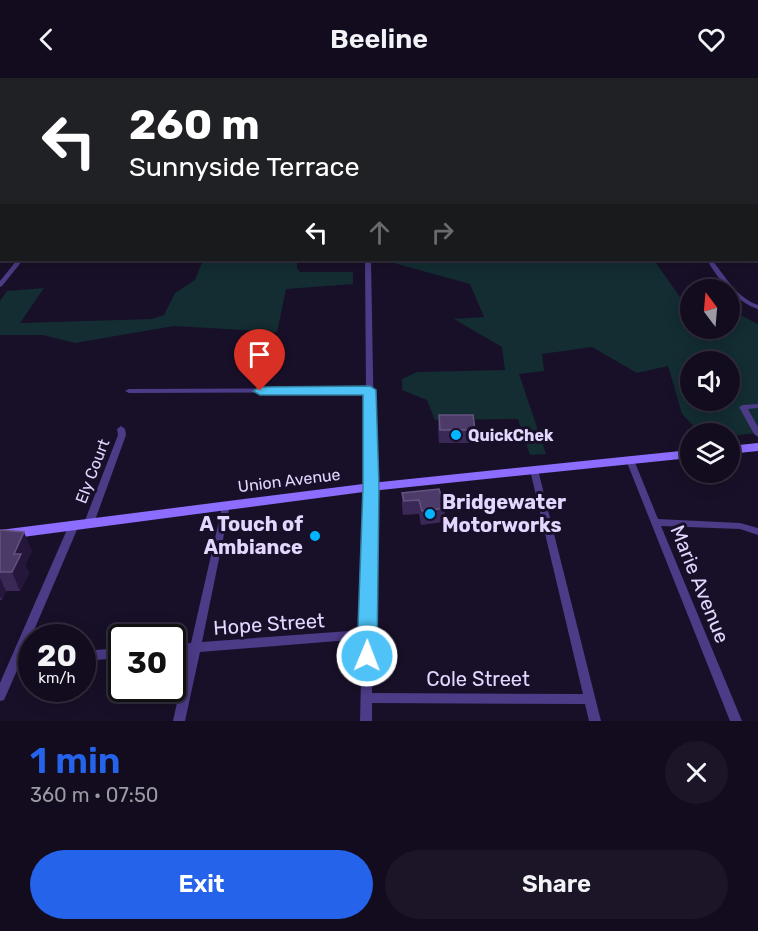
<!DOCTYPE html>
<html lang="en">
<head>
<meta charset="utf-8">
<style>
  :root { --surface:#120c1e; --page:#1b1527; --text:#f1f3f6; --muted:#9c9ba4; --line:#312c3c; --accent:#2563eb }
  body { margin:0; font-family:Rubik,sans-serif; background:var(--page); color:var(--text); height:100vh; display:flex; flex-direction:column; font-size:22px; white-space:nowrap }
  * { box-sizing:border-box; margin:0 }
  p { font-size:20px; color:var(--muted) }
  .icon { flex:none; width:33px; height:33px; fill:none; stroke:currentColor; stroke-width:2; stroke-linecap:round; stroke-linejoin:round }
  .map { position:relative; height:643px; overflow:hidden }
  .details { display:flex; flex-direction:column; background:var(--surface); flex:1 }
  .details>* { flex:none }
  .hud { position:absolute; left:0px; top:0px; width:759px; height:183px; box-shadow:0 3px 15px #0003,0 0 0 2px var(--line); background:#202124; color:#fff; overflow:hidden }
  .needle { width:39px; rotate:344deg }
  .buttons { position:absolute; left:680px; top:201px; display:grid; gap:12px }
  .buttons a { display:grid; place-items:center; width:60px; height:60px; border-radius:50%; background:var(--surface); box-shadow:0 3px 15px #0003,0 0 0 2px var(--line); font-size:30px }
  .speed { position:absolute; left:18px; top:546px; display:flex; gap:12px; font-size:30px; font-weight:700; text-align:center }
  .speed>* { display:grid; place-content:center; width:78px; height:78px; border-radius:50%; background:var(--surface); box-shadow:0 3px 15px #0003,0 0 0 2px var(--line); line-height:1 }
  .speed small { font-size:15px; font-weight:400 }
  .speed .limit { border:3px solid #111; border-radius:9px; background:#fff; color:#111 }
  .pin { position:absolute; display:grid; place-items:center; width:51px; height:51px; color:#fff; margin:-62px -26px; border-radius:50% 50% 50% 0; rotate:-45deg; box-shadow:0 0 6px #0007 }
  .pin .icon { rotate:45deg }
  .me { position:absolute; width:66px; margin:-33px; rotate:1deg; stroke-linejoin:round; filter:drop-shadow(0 0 4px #0008) }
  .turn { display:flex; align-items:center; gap:21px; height:126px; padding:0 30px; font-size:27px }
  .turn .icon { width:78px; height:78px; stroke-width:2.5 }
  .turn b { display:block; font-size:42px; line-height:51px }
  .lanes { display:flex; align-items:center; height:57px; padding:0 30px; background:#0003; justify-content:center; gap:30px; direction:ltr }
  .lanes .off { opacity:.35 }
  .round { display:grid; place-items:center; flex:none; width:63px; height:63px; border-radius:32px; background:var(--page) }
  .headline { display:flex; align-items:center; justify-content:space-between; height:102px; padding:0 30px }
  h1 { font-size:36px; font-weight:600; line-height:45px; color:var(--accent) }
  .primary-button { display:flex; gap:12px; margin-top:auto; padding:12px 30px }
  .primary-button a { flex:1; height:69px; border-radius:36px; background:var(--accent); color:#fff; font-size:24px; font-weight:600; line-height:69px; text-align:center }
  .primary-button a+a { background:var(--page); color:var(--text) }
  header { display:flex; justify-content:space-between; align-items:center; height:78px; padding:0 30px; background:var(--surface); font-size:27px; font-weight:600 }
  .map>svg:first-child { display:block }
</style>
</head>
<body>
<header><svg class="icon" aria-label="back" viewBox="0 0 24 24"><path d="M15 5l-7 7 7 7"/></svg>Beeline<svg class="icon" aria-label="heart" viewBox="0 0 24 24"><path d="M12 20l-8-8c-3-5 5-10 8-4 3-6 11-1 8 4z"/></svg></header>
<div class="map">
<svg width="758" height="643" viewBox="0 0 758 643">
  <rect width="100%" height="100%" fill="#181028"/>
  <path fill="#132d32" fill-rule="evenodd" d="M203 182H297V190L300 194H353V206L286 211 277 254 174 248 75 265 43 257H0V223L7 213 44 210 20 245 152 241 164 237 175 215 195 202Z
    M387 182H616L656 185 687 229 690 230V250H729V236L742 238 758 246V355L729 358V356L700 355 682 336 668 288 637 295 592 269 542 276 544 293 519 296 546 376 530 377 518 341 435 342 427 322 402 312V301L417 294 505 292 502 269 454 241 484 239 470 206 390 184ZM690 284H729V322H690Z"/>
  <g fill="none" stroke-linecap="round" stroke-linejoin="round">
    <path fill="#4c3b87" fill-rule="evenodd" d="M237 0H241V2H237Z
      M364 0H368V1L365 2Z
      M2 9V12H0V10Z
      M17 182H23L2 208 0 209V203Z
      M365 182H371L375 409 372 615 583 616 530 392 531 390H537L538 392 601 643H589L585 626 372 625V643H360L362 561 200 574 185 643H173L188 574 172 576V566L191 565 223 425H229L230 427 202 564 363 552 367 409 366 314 129 315 125 313 129 311 366 310Z
      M707 182H712C725 198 737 220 758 227V231C736 224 718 201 707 182Z
      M758 326V330L748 331 758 349V359L754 356 739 329 743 327Z
      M121 348 125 351 126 357 94 445 92 447 89 448 86 447 84 445 118 357 117 351Z
      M630 379 633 380 634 382 658 441 740 445 758 450V457L740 451 661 448 742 643H730L626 382 627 380Z
      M74 444 77 445 79 447 23 578 32 577V587L19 588 4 622 0 623V605L69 447 71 445Z
      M122 570V580L82 583V573Z"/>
    <path fill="#8d6dff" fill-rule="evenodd" d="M758 365V373L729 376V368Z
      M690 372V380L371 413 0 462V452L371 405Z"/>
    <path fill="#ff5183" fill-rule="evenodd" d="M420 0H443L414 2Z
      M497 0H522L491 2Z
      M637 0 670 2H639Z
      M0 30H2V34H0Z
      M0 54H2V58H0Z
      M0 67H2V71H0Z"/>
  </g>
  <path fill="#3a2856" d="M439 337 475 352 474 365H439L438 350Z
    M402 415 445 430 444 444 421 447 419 436 403 437 402 429Z
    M0 452 32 473 25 487 29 495 20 513H6L2 522H0Z"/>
  <path fill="#25173c" d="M24 454 32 473 25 487 29 495 20 513 12 494 14 476Z
    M0 500 6 513 2 522 0 518Z"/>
  <path fill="#4c3b68" stroke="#645380" stroke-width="1.5" d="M439 337H473L475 352H440Z
    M439 411 445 430 422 433 419 422 404 423 402 415Z
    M0 452 24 454 14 476H21L12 494H0Z"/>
  <path fill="#4fc3f7" stroke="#337fa1" stroke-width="1.5" d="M370 308 376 312 379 409 377 578 374 584 367 586 360 584 357 578 363 409V317H260L253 313 260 309Z"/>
  <g fill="#02b5ff" stroke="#181028" stroke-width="2">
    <circle cx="456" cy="357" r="6"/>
    <circle cx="430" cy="436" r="6"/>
    <circle cx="315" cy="458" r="6"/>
  </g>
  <g text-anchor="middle" stroke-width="6" stroke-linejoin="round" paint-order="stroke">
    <g font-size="16" font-weight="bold" fill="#e3d6ff" stroke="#181028" text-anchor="start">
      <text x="468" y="363">QuickChek</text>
    </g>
    <g font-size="16" fill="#e3d6ff" stroke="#181028">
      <text transform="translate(92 393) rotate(-69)" y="6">Ely Court</text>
      <text transform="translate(289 402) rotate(-7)" y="6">Union Avenue</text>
    </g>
    <g font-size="20" font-weight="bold" fill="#e3d6ff" stroke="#181028" text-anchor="start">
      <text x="442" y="431">Bridgewater<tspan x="442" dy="23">Motorworks</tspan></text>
      <text x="303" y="453" text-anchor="end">A Touch of<tspan x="303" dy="23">Ambiance</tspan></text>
    </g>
    <g font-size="20" fill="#e3d6ff" stroke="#181028">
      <text transform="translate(700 506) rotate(68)" y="7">Marie Avenue</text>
      <text transform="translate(269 546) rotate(-4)" y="7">Hope Street</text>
      <text x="478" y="608">Cole Street</text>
    </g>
  </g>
</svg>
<div class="buttons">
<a><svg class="needle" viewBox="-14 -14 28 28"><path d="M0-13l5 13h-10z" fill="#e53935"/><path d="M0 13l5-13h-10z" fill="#9c9ba4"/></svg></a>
<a><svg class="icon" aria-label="sound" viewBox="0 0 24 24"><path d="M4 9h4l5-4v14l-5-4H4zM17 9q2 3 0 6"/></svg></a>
<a><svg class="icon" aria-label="layers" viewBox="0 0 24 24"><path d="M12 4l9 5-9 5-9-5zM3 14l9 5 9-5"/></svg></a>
</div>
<div class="speed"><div>20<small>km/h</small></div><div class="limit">30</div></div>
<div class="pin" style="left:260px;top:313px;background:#d93025"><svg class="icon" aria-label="arrive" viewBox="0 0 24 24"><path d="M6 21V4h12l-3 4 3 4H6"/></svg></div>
<svg class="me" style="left:367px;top:578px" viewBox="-20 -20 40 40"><circle r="17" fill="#4fc3f7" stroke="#fff" stroke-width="3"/><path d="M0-11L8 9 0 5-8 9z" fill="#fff"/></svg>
<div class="hud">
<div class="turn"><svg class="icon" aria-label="left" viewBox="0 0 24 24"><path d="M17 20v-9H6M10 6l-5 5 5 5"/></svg><div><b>260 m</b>Sunnyside Terrace</div></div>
<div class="lanes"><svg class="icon" aria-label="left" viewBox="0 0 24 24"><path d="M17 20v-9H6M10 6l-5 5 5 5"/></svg><svg class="icon off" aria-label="ahead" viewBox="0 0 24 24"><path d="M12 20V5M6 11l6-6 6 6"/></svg><svg class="icon off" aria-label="right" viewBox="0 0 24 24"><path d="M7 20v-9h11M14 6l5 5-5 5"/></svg></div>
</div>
</div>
<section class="details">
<div class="headline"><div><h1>1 min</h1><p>360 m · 07:50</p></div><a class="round"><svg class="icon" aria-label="close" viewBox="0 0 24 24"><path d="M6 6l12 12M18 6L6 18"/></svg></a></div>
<div class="primary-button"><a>Exit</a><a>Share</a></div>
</section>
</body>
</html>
